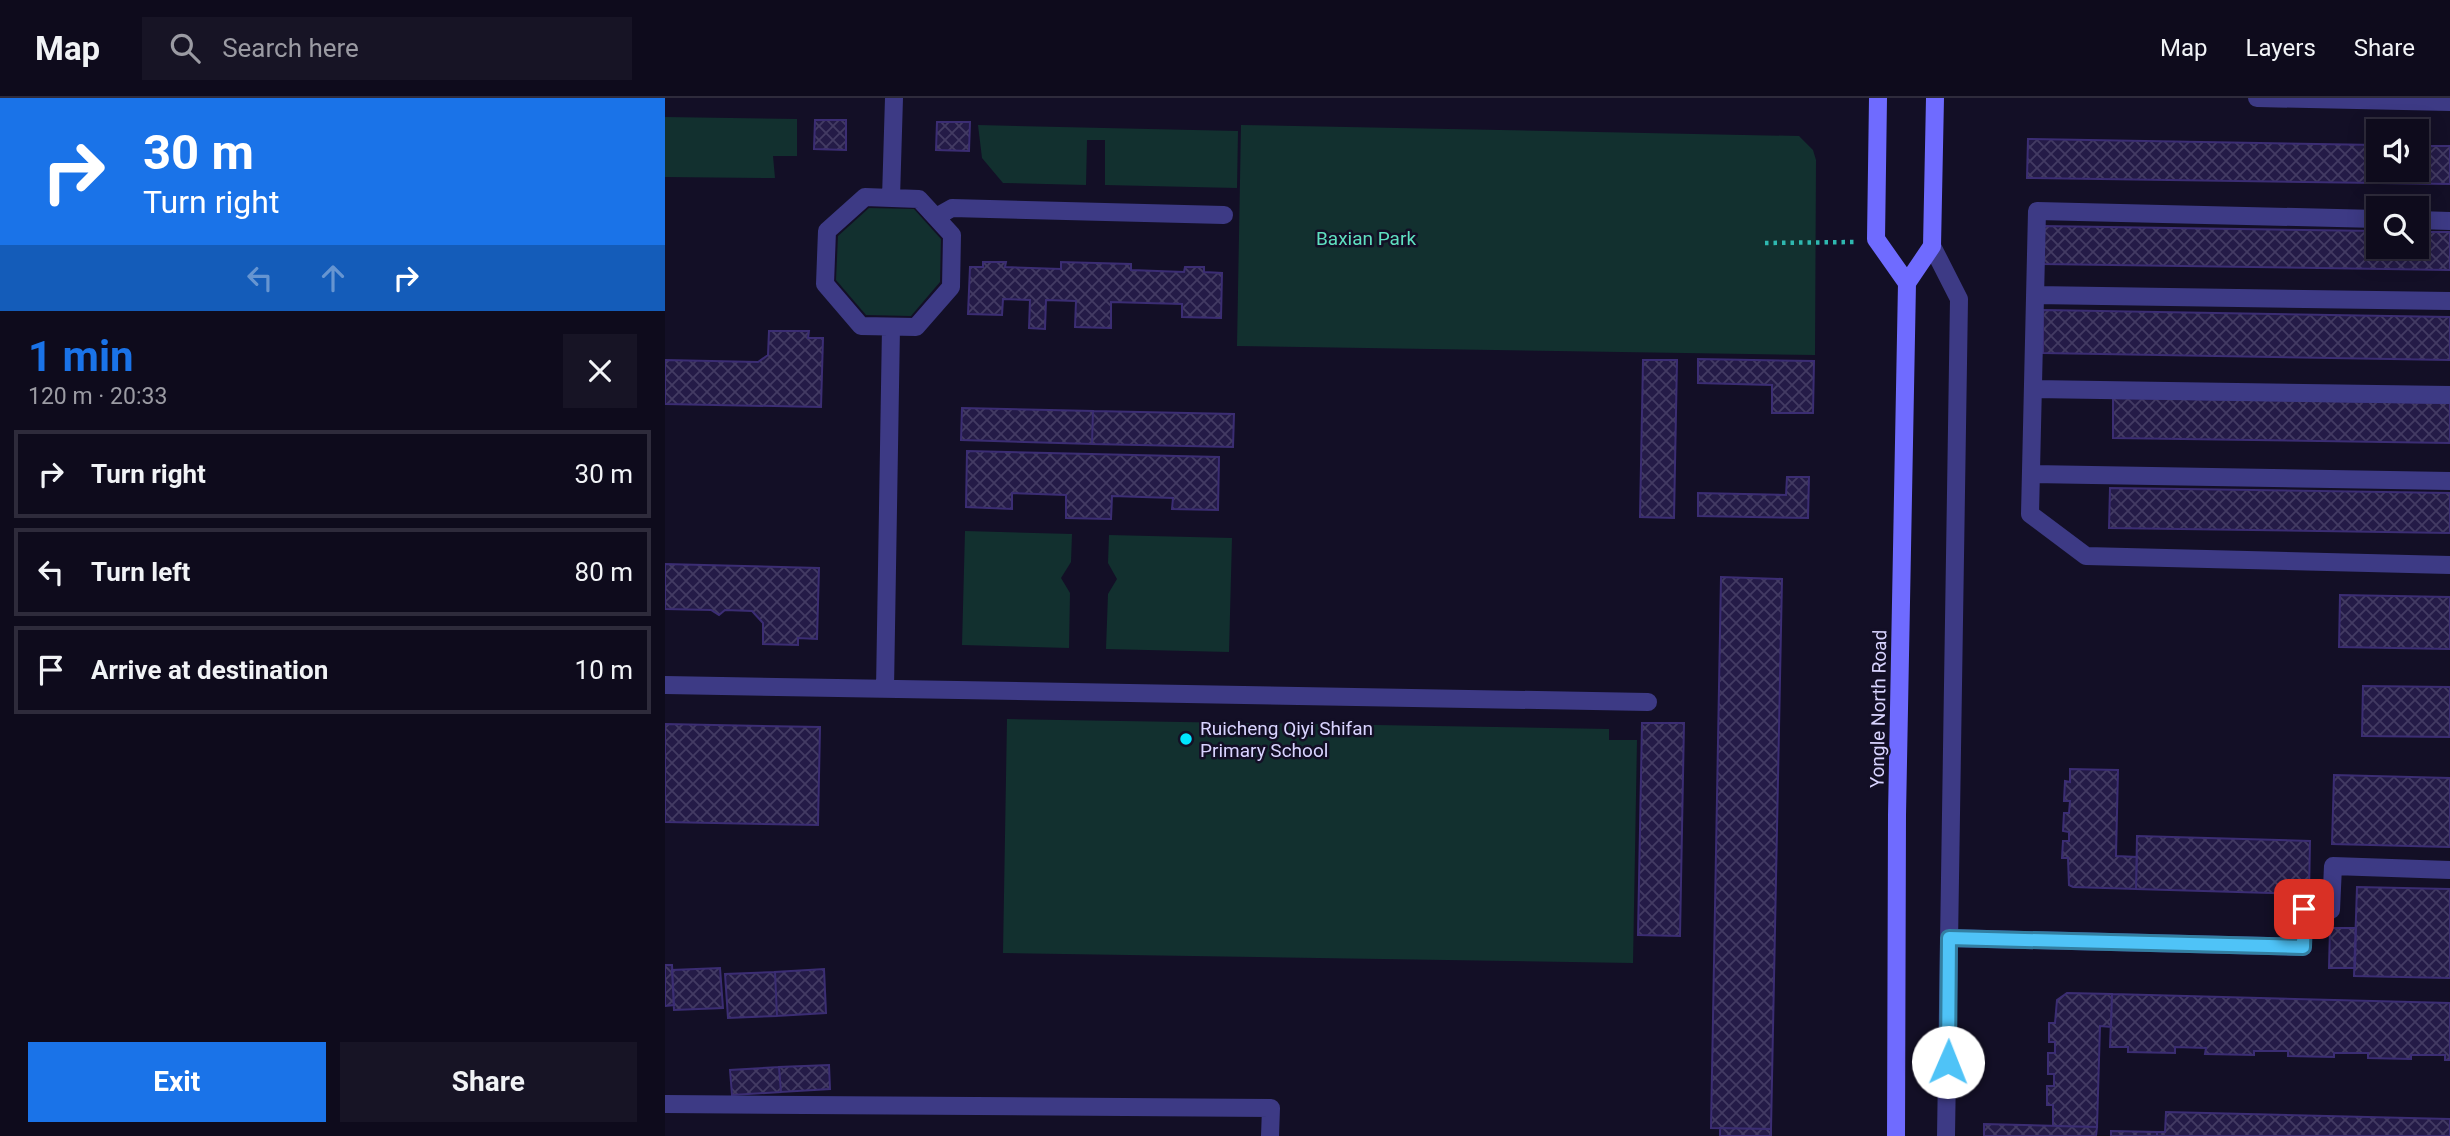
<!DOCTYPE html>
<html lang="en">
<head>
<meta charset="utf-8">
<style>
  :root { --surface:#0e0b1c; --page:#171425; --text:#f1f3f6; --muted:#9b9ba3; --line:#2e2b3b; --accent:#1a73e8 }
  body { margin:0; font-family:Roboto,sans-serif; background:var(--page); color:var(--text); height:100vh; display:flex; flex-direction:column; font-size:26px; white-space:nowrap }
  * { box-sizing:border-box; margin:0 }
  p { font-size:23px; color:var(--muted) }
  .icon { flex:none; width:38px; height:38px; fill:none; stroke:currentColor; stroke-width:2; stroke-linecap:round; stroke-linejoin:round }
  .map { position:relative; flex:1; overflow:hidden }
  .details { display:flex; flex-direction:column; background:var(--surface); width:665px }
  .details>* { flex:none }
  .banner { background:#1a73e8; color:#fff; overflow:hidden }
  .buttons { position:absolute; left:1701px; top:21px; display:grid; gap:14px }
  .buttons a { display:grid; place-items:center; width:63px; height:63px; border-radius:0px; background:var(--surface); box-shadow:0 4px 18px #0003,0 0 0 2px var(--line); font-size:35px }
  .pin { position:absolute; display:grid; place-items:center; width:60px; height:60px; color:#fff; margin:-30px; border-radius:14px; box-shadow:0 4px 10px #0006 }
  .me { position:absolute; width:77px; margin:-38px; rotate:1deg; stroke-linejoin:round; filter:drop-shadow(0 0 5px #0008) }
  .turn { display:flex; align-items:center; gap:24px; height:147px; padding:0 28px; font-size:32px }
  .turn .icon { width:91px; height:91px; stroke-width:2.5 }
  .turn b { display:block; font-size:49px; line-height:60px }
  .lanes { display:flex; align-items:center; height:66px; padding:0 28px; background:#0003; justify-content:center; gap:35px; direction:ltr }
  .lanes .off { opacity:.35 }
  .round { display:grid; place-items:center; flex:none; width:74px; height:74px; border-radius:0px; background:var(--page) }
  .summary { display:flex; align-items:center; justify-content:space-between; height:119px; padding:0 28px }
  h1 { font-size:42px; font-weight:700; line-height:52px; color:var(--accent) }
  .action { display:flex; gap:14px; margin-top:auto; padding:14px 28px }
  .action a { flex:1; height:80px; border-radius:0px; background:var(--accent); color:#fff; font-size:28px; font-weight:700; line-height:80px; text-align:center }
  .action a+a { background:var(--page); color:var(--text) }
  ul { padding:0; list-style:none }
  li { display:flex; align-items:center; gap:21px; height:88px; margin:0 14px 10px; padding:0 14px; border:4px solid var(--line); border-radius:0px }
  li div { flex:1 }
  li b { display:block; font-size:26px }
  li em { font-style:normal }
  header { display:flex; align-items:center; gap:42px; box-sizing:border-box; height:98px; padding:0 35px; background:var(--surface); border-bottom:2px solid var(--line) }
  header strong { font-size:33px }
  nav { display:flex; gap:38px; margin-inline-start:auto; font-size:24px }
  .search { width:490px; height:63px; background:var(--page); display:flex; align-items:center; gap:18px; box-sizing:border-box; padding:0 24px; border-radius:0px; color:var(--muted); font-size:26px }
  main { display:flex; flex:1; min-height:0 }
  .map>svg:first-child { display:block }
</style>
</head>
<body>
<header>
<strong>Map</strong>
<div class="search"><svg class="icon" aria-label="search" viewBox="0 0 24 24"><circle cx="10" cy="10" r="6"/><path d="M15 15l6 6"/></svg>Search here</div>
<nav><a>Map</a><a>Layers</a><a>Share</a></nav>
</header>
<main>
<section class="details">
<div class="banner">
<div class="turn"><svg class="icon" aria-label="right" viewBox="0 0 24 24"><path d="M7 20v-9h11M14 6l5 5-5 5"/></svg><div><b>30 m</b>Turn right</div></div>
<div class="lanes"><svg class="icon off" aria-label="left" viewBox="0 0 24 24"><path d="M17 20v-9H6M10 6l-5 5 5 5"/></svg><svg class="icon off" aria-label="ahead" viewBox="0 0 24 24"><path d="M12 20V5M6 11l6-6 6 6"/></svg><svg class="icon" aria-label="right" viewBox="0 0 24 24"><path d="M7 20v-9h11M14 6l5 5-5 5"/></svg></div>
</div>
<div class="summary"><div><h1>1 min</h1><p>120 m · 20:33</p></div><a class="round"><svg class="icon" aria-label="close" viewBox="0 0 24 24"><path d="M6 6l12 12M18 6L6 18"/></svg></a></div>
<ul>
<li><svg class="icon" aria-label="right" viewBox="0 0 24 24"><path d="M7 20v-9h11M14 6l5 5-5 5"/></svg><div><b>Turn right</b></div><em>30 m</em></li>
<li><svg class="icon" aria-label="left" viewBox="0 0 24 24"><path d="M17 20v-9H6M10 6l-5 5 5 5"/></svg><div><b>Turn left</b></div><em>80 m</em></li>
<li><svg class="icon" aria-label="arrive" viewBox="0 0 24 24"><path d="M6 21V4h12l-3 4 3 4H6"/></svg><div><b>Arrive at destination</b></div><em>10 m</em></li>
</ul>
<div class="action"><a>Exit</a><a>Share</a></div>
</section>
<div class="map">
<svg width="1785" height="1038" viewBox="0 0 1785 1038">
  <defs>
    <pattern id="building-cross-hatch" width="8" height="8" patternUnits="userSpaceOnUse" patternTransform="scale(1.75)"><rect width="8" height="8" fill="#241b47"/><path d="M0 0l8 8M0 8l8-8" fill="none" stroke="#433b63"/></pattern>
  </defs>
  <rect width="100%" height="100%" fill="#130f26"/>
  <path fill="#12302f" d="M0 19 132 21V58H108L110 80 0 79Z
    M313 27 573 33 572 90 440 87V42H422L421 87 338 85 317 60Z
    M576 27 1134 38 1148 52 1151 62 1150 257 572 248Z
    M204 110 249 111 276 141 275 184 246 218 201 217 171 182 173 138Z
    M300 433 407 436 406 464 396 480 405 495 404 550 297 547Z
    M444 437 567 440 564 554 441 551 443 496 452 481 443 465Z
    M342 621 944 631V642H972L968 865 338 855Z"/>
  <path fill="url(#building-cross-hatch)" stroke="#3b2d73" stroke-width="2" d="M150 22H181V52L149 51Z
    M272 24H305L304 53 271 52Z
    M1363 41 1713 47V72H1752V48H1785V86L1362 80Z
    M1377 128 1713 133V149H1752V134H1785V172L1377 166Z
    M318 164H341L340 169 396 171V164L466 166V172L519 174 520 169H539V174L557 175 556 220 517 219V206L446 204V230L410 229 411 203 381 202 380 231 364 230 365 202 338 201 337 217 303 216 305 169H318Z
    M1378 212 1785 219V262L1378 255Z
    M104 233H144L143 240H158L156 309 0 306V262L93 264 103 257Z
    M1033 261 1149 263 1148 315H1107V287L1033 285Z
    M978 262H1012L1009 420 975 419Z
    M1448 300 1785 305V345L1448 340Z
    M297 310 428 313 427 346 296 342Z
    M428 313 569 316 568 349 427 346Z
    M302 353 554 359 553 412 507 411 508 400 447 398 446 421 401 420V397L347 395V411L301 409Z
    M1122 379H1144L1143 420 1033 418V395L1121 397Z
    M1445 390 1785 395V435L1444 430Z
    M0 466 154 470 152 541 133 540V547L98 546V525L87 513 60 512 54 517 46 512 0 511Z
    M1056 479 1117 481 1106 1031 1046 1030Z
    M1675 497 1785 499V551L1674 549Z
    M1698 588 1785 589V639L1697 638Z
    M977 625H1019L1015 838 973 837Z
    M0 626 155 629 153 727 0 724Z
    M1405 671 1453 672 1451 758 1472 759 1471 791 1408 789 1404 787 1403 760H1397L1398 743H1404V734L1398 733 1399 715H1404L1405 703H1399L1400 683 1405 684Z
    M1669 677 1785 680V749L1667 746Z
    M1472 738 1645 743 1644 796 1471 791Z
    M1692 789 1785 791V880L1689 878Z
    M1665 830H1691L1690 870H1664Z
    M0 867H7L9 907 0 908Z
    M55 870 58 910 9 912 7 872Z
    M159 871 161 915 112 918 110 874Z
    M110 874 112 918 63 920 60 876Z
    M1402 895 1447 896 1446 929 1435 928 1432 1029 1388 1028V1007H1382V988H1389V976H1383V955H1390V944H1384V925H1390L1392 902Z
    M1447 896 1785 905V962H1780V957H1746V961L1703 960V955H1669V959L1623 958V953H1589V957L1540 956 1541 950 1510 949V955L1463 954V949H1445Z
    M164 967 165 991 116 994 114 969Z
    M114 969 116 994 67 997 65 972Z
    M1501 1014 1785 1021V1038H1492V1034H1500Z
    M1319 1026 1432 1029 1431 1038H1319Z
    M1055 1030 1106 1031V1038H1055Z
    M1446 1033 1492 1034V1038H1446Z"/>
  <g fill="none" stroke-linecap="round" stroke-linejoin="round">
    <path stroke="#2fb8b0" stroke-width="4.5" stroke-dasharray="3.5 5" stroke-linecap="butt" d="M1100 145 1190 144"/>
    <path stroke="#3d3a85" stroke-width="18" d="M200 99 254 101 287 137 286 189 251 229 196 228 160 186 162 133Z
      M226 100 229 0
      M271 119 287 110 559 117
      M1713 121 1372 113 1365 416 1421 458 1785 467
      M1752 122 1785 123
      M1370 197 1785 203
      M1368 291 1785 297
      M1366 376 1785 383
      M0 587 983 604
      M220 591 226 229
      M1284 840 1638 849 1639 811 1666 812 1668 768 1785 772"/>
    <path stroke="#3d3a85" stroke-width="18" d="M1592 0 1785 4
      M1267 148 1294 201 1281 1038
      M0 1006 606 1010 605 1038"/>
    <path stroke="#6f6bff" stroke-width="18" d="M1213 0 1211 141 1242 185
      M1231 1038 1232 717 1242 185 1267 148 1270 0"/>
  </g>
  <g fill="none" stroke-linecap="round" stroke-linejoin="round">
    <defs>
      <path id="route" d="M1283 964 1284 840 1638 849 1639 811"/>
    </defs>
    <use href="#route" stroke="#337fa1" stroke-width="18"/>
    <use href="#route" stroke="#4fc3f7" stroke-width="12"/>
  </g>
  <circle fill="#00e5ff" stroke="#130f26" stroke-width="2.5" cx="521" cy="641" r="7"/>
  <g text-anchor="middle" stroke-width="5" stroke-linejoin="round" paint-order="stroke">
    <g font-size="19" fill="#5fe0c0" stroke="#130f26">
      <text x="701" y="147">Baxian Park</text>
    </g>
    <g font-size="19" fill="#d9d4ff" stroke="#130f26">
      <text transform="translate(1213 611) rotate(-89)" y="7">Yongle North Road</text>
    </g>
    <g font-size="19" fill="#d9d4ff" stroke="#130f26" text-anchor="start">
      <text x="535" y="637">Ruicheng Qiyi Shifan<tspan x="535" dy="22">Primary School</tspan></text>
    </g>
  </g>
</svg>
<div class="buttons">
<a><svg class="icon" aria-label="sound" viewBox="0 0 24 24"><path d="M4 9h4l5-4v14l-5-4H4zM17 9q2 3 0 6"/></svg></a>
<a><svg class="icon" aria-label="search" viewBox="0 0 24 24"><circle cx="10" cy="10" r="6"/><path d="M15 15l6 6"/></svg></a>
</div>
<div class="pin" style="left:1639px;top:811px;background:#d93025"><svg class="icon" aria-label="arrive" viewBox="0 0 24 24"><path d="M6 21V4h12l-3 4 3 4H6"/></svg></div>
<svg class="me" style="left:1283px;top:964px" viewBox="-20 -20 40 40"><circle r="19" fill="#fff"/><path d="M0-13L10 11 0 6-10 11z" fill="#4fc3f7"/></svg>
</div>
</main>
</body>
</html>
